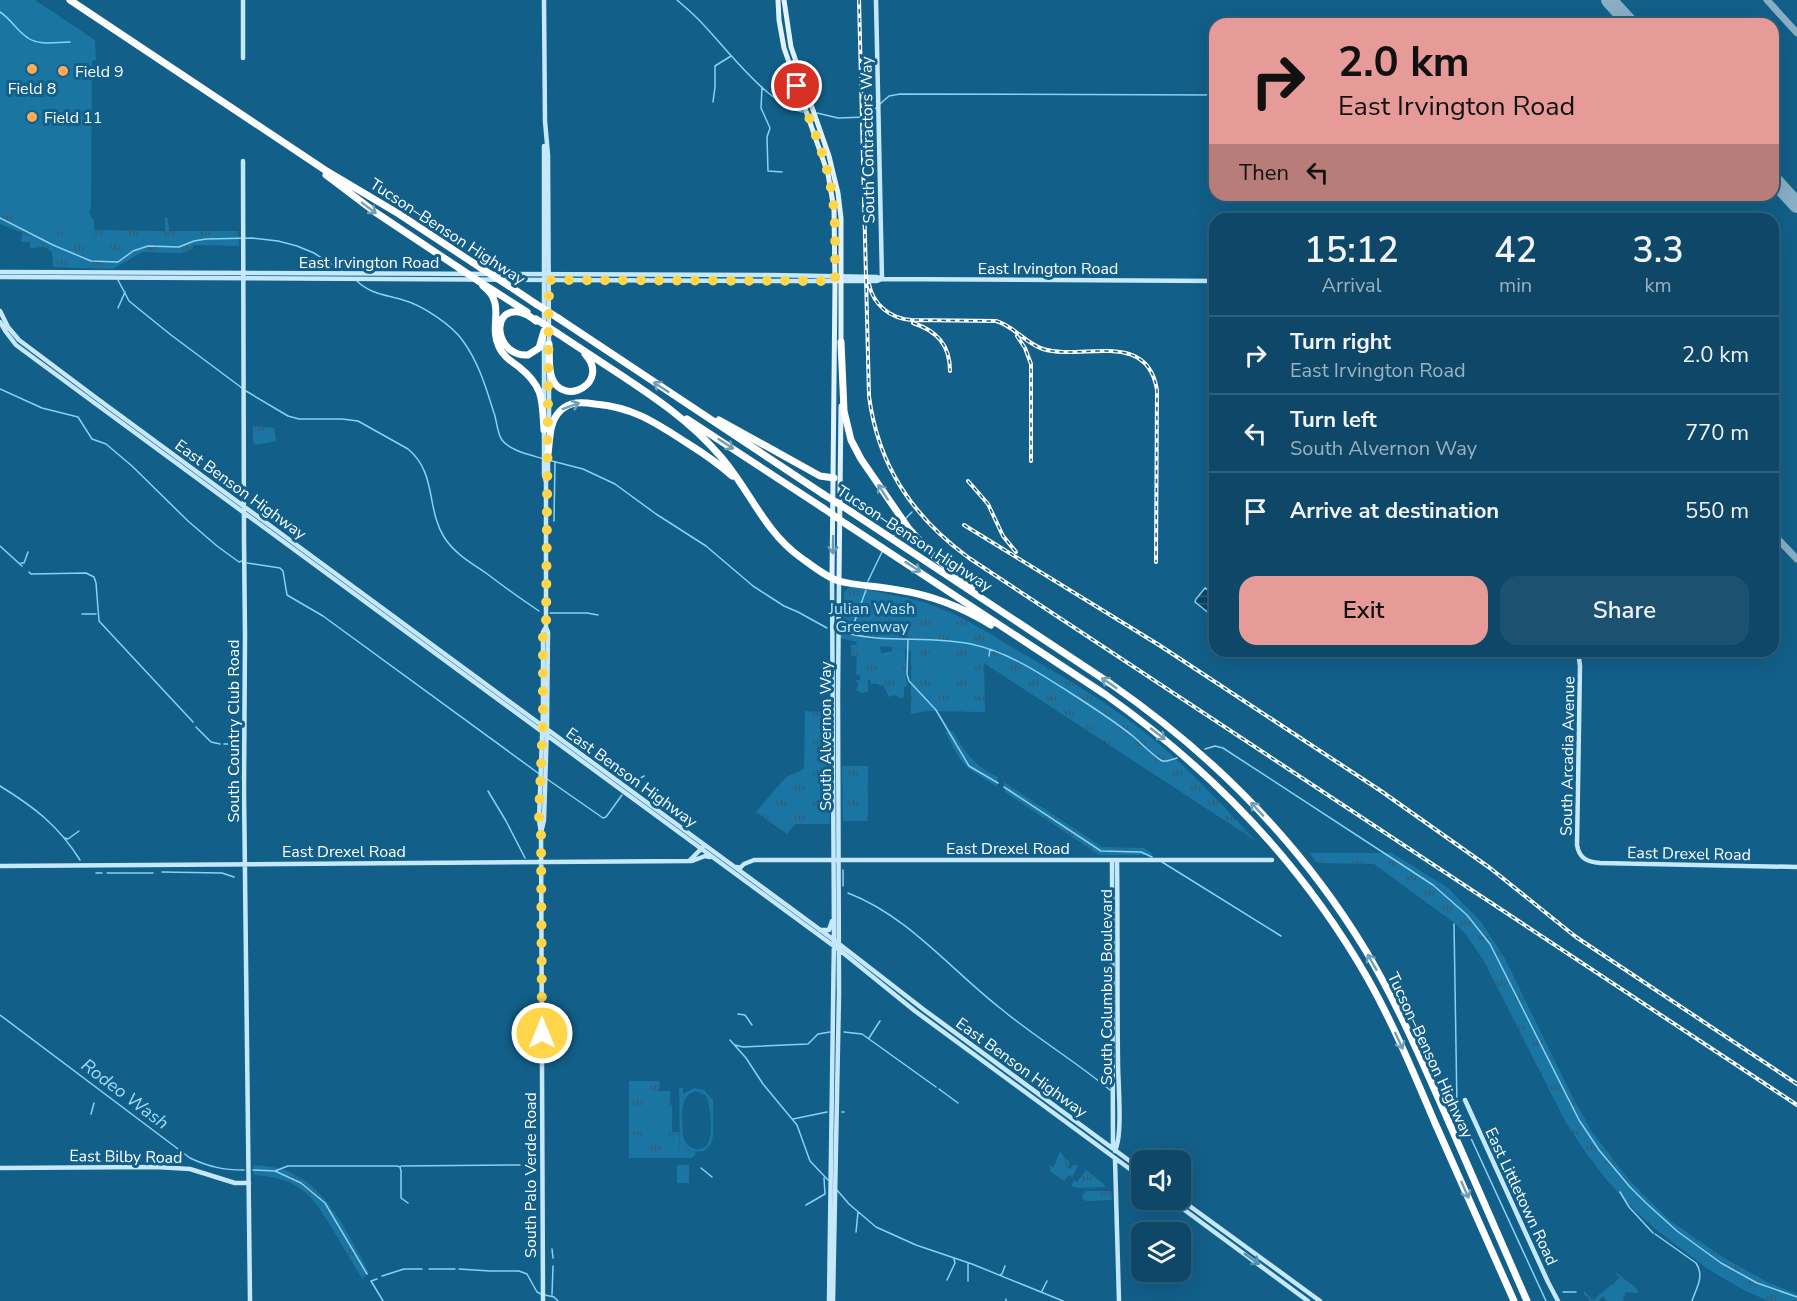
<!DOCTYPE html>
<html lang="en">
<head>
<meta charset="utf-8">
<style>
  :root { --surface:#0e4767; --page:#1c5170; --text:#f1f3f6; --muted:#9bb2c0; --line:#2e5f7b; --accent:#e69b98 }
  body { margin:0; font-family:"Nunito Sans",sans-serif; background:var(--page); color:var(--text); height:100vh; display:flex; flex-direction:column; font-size:22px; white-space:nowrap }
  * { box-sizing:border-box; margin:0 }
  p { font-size:20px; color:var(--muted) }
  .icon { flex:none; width:33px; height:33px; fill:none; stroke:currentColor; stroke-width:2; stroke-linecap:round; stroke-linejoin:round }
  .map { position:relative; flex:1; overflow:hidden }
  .panel { position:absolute; left:1209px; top:213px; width:570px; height:444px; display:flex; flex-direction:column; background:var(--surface); border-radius:18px; box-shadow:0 6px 24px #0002,0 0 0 2px var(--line) }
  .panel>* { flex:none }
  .top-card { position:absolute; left:1209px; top:18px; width:570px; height:183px; border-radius:18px; box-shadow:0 6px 24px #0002,0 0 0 2px var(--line); background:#e69b98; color:#111; overflow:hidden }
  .controls { position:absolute; left:1131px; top:1150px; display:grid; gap:12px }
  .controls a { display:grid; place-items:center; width:60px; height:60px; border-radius:12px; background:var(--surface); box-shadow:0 6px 24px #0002,0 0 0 2px var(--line); font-size:30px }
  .pin { position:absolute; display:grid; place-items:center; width:51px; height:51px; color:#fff; margin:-26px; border:3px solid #fff; border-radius:50%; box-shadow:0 2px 6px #0007 }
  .me { position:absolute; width:66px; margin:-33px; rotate:0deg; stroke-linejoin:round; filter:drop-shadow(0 0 4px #0008) }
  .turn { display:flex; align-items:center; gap:21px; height:126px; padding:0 30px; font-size:27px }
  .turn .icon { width:78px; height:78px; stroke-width:2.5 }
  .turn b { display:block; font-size:42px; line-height:51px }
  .then { display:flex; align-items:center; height:57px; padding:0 30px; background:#0003; gap:12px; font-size:22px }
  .eta { display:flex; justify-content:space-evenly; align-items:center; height:102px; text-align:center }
  .eta b { font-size:36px; font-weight:600; line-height:42px }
  .action { display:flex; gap:12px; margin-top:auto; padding:12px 30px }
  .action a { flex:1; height:69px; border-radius:18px; background:var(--accent); color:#111; font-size:24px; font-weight:600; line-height:69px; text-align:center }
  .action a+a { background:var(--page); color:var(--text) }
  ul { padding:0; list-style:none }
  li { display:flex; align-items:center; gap:18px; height:78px; padding:0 30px; border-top:2px solid var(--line) }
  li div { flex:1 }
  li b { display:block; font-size:22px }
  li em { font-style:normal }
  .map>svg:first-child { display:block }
</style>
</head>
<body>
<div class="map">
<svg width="1797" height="1301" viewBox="0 0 1797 1301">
  <defs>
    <pattern id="grass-tufts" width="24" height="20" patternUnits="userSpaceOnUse" patternTransform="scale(1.5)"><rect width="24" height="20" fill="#1a75a3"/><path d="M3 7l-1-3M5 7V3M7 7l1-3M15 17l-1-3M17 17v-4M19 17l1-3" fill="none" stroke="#365e73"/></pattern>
    <pattern id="water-rules" width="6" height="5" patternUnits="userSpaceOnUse" patternTransform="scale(1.5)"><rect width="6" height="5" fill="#0b4565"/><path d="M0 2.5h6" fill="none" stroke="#30617c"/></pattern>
  </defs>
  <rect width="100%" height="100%" fill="#125f89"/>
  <path fill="url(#grass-tufts)" d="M0 194 22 202V211L34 216 41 223 95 243V230L165 231V217L168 218 169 231H239V246L193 245V249L182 253 142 252 113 269 53 267 52 252 44 247 30 248V242H21L22 233 0 224Z
    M253 426 274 428 276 441 255 445 253 441Z
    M850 587C876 591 901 596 926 603 958 613 987 632 1015 649 1053 671 1092 693 1127 719 1175 753 1216 798 1256 841L984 663 985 712 928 711 911 714V651L892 647 880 646 881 653H882V673L899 653H905L906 678 908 686 904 687V699L894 695 889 697 883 685 880 686 878 684H871L870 680H868V692L861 693 856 690 858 685 856 680H860V675L856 674 857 656H851V645H856L857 642 840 638 844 617V592Z
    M805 711 822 712V718H829L830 824H795L787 834 756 812 786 777 804 769Z
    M953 731C964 752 975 767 998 777L997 787 968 768 960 759 945 732Z
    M842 766H868V821H843Z
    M1004 782 1102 847 1144 848 1154 855H1099L1005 792Z
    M1310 853H1392L1448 888 1481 922 1504 957 1571 1094 1592 1132 1629 1180 1669 1220 1724 1258 1767 1282 1797 1294V1301H1768L1740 1288 1708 1269 1659 1232 1636 1212 1606 1179 1586 1153 1565 1121 1484 961 1467 936 1456 924 1374 864 1317 863Z
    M629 1081H658L660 1083 659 1091H670V1103L672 1105V1132H679L680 1152 683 1146 688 1150 696 1153 692 1158H629Z
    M1060 1151 1066 1160 1070 1162 1069 1166H1066L1070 1169 1074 1164 1078 1166 1072 1177 1069 1175 1064 1181 1050 1171 1051 1168 1047 1165 1054 1167Z
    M253 1165C263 1166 275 1167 285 1170 328 1186 348 1235 369 1272L362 1279C353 1263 343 1247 333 1230 312 1194 299 1178 254 1175Z
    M1086 1170 1105 1185V1187L1078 1188 1071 1186 1074 1180 1077 1182Z
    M1086 1191H1111L1112 1200 1087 1201 1083 1199 1082 1196Z
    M1612 1269 1637 1289 1638 1293 1625 1292 1624 1301H1607L1603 1296 1598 1301H1590L1584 1294V1291L1593 1300 1620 1278Z"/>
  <path fill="#1a75a3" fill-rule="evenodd" d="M0 0H35L95 40 96 60 92 61 91 208 89 212 92 219 94 220 95 244 74 238 41 223 34 216 22 211 21 202H9L0 194Z
    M892 647 905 650V653H899V673L882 674V653L892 651Z
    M926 653H949L951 655V678C935 679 926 668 926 653Z
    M679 1088H683V1094L694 1088 704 1090 713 1100V1136L711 1144 704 1151 692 1152 683 1147V1153H680ZM696 1091 705 1095C711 1102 713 1135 708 1143 700 1156 685 1147 683 1136 683 1120 677 1096 696 1091Z
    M636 1114H670V1132H636Z
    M677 1165H689V1183H677Z"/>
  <path fill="url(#water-rules)" stroke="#8ad2f4" stroke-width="1.5" d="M1205 588 1215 594V618L1195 602 1196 599Z"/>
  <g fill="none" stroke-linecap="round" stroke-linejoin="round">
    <path stroke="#8ad2f4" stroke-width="1.5" d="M677 0C684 6 691 12 698 19 724 45 767 105 803 112
      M0 12C11 19 17 31 28 38 39 46 57 42 70 42
      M762 87 761 108 770 128 767 137 768 171 782 172
      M713 102 715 87V66L731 56
      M880 104 889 96 900 94 1215 95
      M817 113 838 118 866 117 877 107
      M0 218 53 245 91 261 118 262 133 251 148 246 179 247 194 241 206 239 252 238 278 241 297 246 314 253 343 272
      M118 280 129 301 171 335 242 388
      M357 281C370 294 387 295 403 300 422 305 452 325 463 341 479 363 486 388 494 413 497 421 497 433 502 440 510 451 531 455 544 459
      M118 308 125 292
      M0 389 42 408 78 417 92 439 106 444 132 466 188 521 217 546 239 562 242 561
      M246 391 288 416 299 419H342L358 421 408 449C437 473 426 508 444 537 454 553 471 563 486 573 503 586 521 599 539 611
      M548 460 583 469 615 484 656 514 706 546 753 586 770 597 784 606 798 612 827 628
      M906 518 912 512
      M554 521 555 462
      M893 537 901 525
      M0 546 22 566
      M21 563H24L28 552
      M247 563 280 568 283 571 287 595 323 616 538 773
      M29 572 31 574 86 573 94 577 96 583 99 621 193 722
      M868 581 882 552
      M550 613H587L598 615
      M82 614H96
      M842 632C885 644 928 635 971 644 1008 652 1038 672 1069 692 1091 706 1113 720 1134 737 1143 745 1151 754 1162 761H1167L1177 758
      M850 634 866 590
      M908 640 907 674 909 681 936 710 969 766 998 783
      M989 656 990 649
      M196 727 211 742 220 744
      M224 744H236
      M1205 749 1215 746 1223 748 1433 885 1467 915 1490 944 1579 1120 1599 1150 1630 1187 1646 1203 1677 1231 1721 1263 1757 1283 1797 1297
      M547 779 603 818 606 817 622 795
      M629 785 644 776
      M0 786C34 807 58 825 80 860
      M1004 787 1101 851 1141 852 1152 857
      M488 791 506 821 525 858
      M65 838 68 839 79 831
      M1162 862 1281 936
      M162 872 222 873 234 877
      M96 873H102
      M107 873H153
      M843 886V870
      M848 893C908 916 950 969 1000 1008 1035 1037 1075 1061 1110 1090
      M1454 924 1457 1108 1546 1301
      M738 1014 745 1015 752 1025
      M0 1015 190 1158C209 1167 224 1170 244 1170
      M844 1032 862 1034 936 1087
      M869 1038 880 1021
      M730 1040 746 1058 763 1084 797 1125 810 1161 828 1180
      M735 1045 743 1047 808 1044 818 1034 830 1032
      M939 1089 958 1103
      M842 1112H844
      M91 1114 94 1103
      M793 1119 827 1112
      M401 1166 520 1165
      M701 1168 712 1177
      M253 1170 275 1171 301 1183 325 1203 367 1274
      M275 1171 288 1166H397L400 1167 401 1171V1198L408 1203
      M837 1190 849 1204 876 1227 916 1245 972 1264 1063 1301
      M1620 1192 1629 1207 1653 1233
      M806 1205 825 1194 824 1178
      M856 1232 858 1212
      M1655 1234 1696 1263C1705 1277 1696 1288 1692 1301
      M552 1249 553 1258
      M968 1264V1281
      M429 1269H455
      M459 1269 490 1271H519L527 1274 537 1292 541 1294
      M1000 1275 1002 1274 1005 1266
      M382 1276 404 1269H422
      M377 1279 371 1281 383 1301
      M947 1280 955 1263 954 1259
      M1042 1291 1047 1281
      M1563 1292H1576
      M545 1295 554 1297 558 1301
      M552 1295 553 1266
      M1006 1299V1301"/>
    <path stroke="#88afc4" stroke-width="7" d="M1767 0 1797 33
      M1773 534 1797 559"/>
    <path stroke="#88afc4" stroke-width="16" d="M1609 0 1631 24
      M1773 179 1797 205"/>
    <path stroke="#c6e8fb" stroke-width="4.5" d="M243 0V58
      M544 0 545 123
      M876 0 882 279
      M545 121 548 155 549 346
      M243 161 244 539 245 636 244 790 250 1301
      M0 272 771 275 877 277 882 279
      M0 277 771 281H877L882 279 1215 281
      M0 311 8 327 19 340 95 397 834 940 923 1009 1142 1170
      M0 322 6 332 16 345 96 404 842 952 915 1011 1142 1178
      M544 324V146
      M544 338V402
      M549 373V430
      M544 428V475L546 482
      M1576 651 1579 658 1580 666 1577 845C1579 858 1587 862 1600 863L1797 867
      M541 833 544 820 547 725 548 632 546 627V482L548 475V454
      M690 860 703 847
      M1112 860 1113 1144 1115 1151
      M0 866 692 861 705 856 710 857
      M737 867 740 868 744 864 754 860H1272
      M820 930H829L832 921
      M1465 1100 1548 1282 1558 1301
      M1115 1150C1123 1137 1118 1081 1118 1063 1117 995 1118 927 1117 860
      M1115 1159 1119 1301
      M0 1168 156 1167 190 1169 235 1183H249
      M1180 1199 1320 1301
      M1171 1200 1308 1301
      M543 1301 541 833 539 820 543 710V632L546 627
      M829 1301 834 937 832 578
      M833 1301 839 994 838 694 839 581"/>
    <path stroke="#e1f3ff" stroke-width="5" d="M778 0 779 20 784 48 828 174 834 209 835 284 832 578
      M784 0 791 47 829 156 838 193 841 218V346
      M839 581 841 406"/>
    <path stroke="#fff" stroke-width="7" d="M70 0 325 170 399 214 481 268
      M326 175 375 212 459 268
      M483 286C507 304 488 325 499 347 503 356 511 361 519 367 544 387 542 400 544 430
      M509 286 536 304
      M488 287 527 312
      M558 318 823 494
      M536 321C531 317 525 313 519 312 489 308 496 357 528 355L539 348 544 331
      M557 333 610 368
      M841 342 844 411 851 440 861 459 909 529 936 558 972 587
      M549 344C550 355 548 368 552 378 564 408 611 382 585 354
      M607 366C648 393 689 419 721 457 749 489 764 531 800 557 810 564 827 578 839 581 857 586 879 586 898 590 931 595 962 607 991 625
      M687 419 823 508
      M719 420 820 476 834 478
      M548 454C550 440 549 422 560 411 570 401 582 402 595 404 633 407 656 423 687 443 703 453 718 463 732 476
      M850 511 1111 684C1213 755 1302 845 1366 951 1398 1005 1422 1061 1447 1118 1474 1179 1500 1240 1527 1301
      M846 524 1106 695C1213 771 1303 865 1368 979 1394 1025 1414 1074 1435 1123 1461 1182 1488 1242 1514 1301"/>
    <defs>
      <path id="rail" d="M859 0 869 396C878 466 913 517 969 558L1797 1105
        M869 284C873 305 891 319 912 320L996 321C1014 326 1025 343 1043 349 1082 361 1147 329 1157 390L1156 562
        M913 323C937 331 950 345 950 371
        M1017 336 1025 348 1031 364V461
        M968 481 988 504 1003 536 1016 552
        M964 525 1159 645 1381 791 1490 868 1576 937 1797 1084"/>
    </defs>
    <use href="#rail" stroke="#fff" stroke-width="4"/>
    <use href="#rail" stroke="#125f89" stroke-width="1.5" stroke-dasharray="4.5" stroke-linecap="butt"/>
    <path stroke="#fff" stroke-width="7" d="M459 268 486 286
      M481 268 509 286
      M536 304 558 318
      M536 319 557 333
      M823 494 850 511
      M823 508 846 524"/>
  </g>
  <defs><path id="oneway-shaft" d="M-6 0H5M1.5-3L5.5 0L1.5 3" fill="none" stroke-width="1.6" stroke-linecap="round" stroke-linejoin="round" transform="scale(1.5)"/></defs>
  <g stroke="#719fb8">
    <use href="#oneway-shaft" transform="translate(369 208) rotate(37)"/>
    <use href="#oneway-shaft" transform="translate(661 387) rotate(-147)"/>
    <use href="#oneway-shaft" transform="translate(571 406) rotate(-20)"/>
    <use href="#oneway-shaft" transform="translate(726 444) rotate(33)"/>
    <use href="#oneway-shaft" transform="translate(883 492) rotate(-123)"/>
    <use href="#oneway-shaft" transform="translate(913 567) rotate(33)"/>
    <use href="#oneway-shaft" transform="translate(1109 683) rotate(-146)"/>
    <use href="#oneway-shaft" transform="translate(1158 734) rotate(38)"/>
    <use href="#oneway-shaft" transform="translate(1257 809) rotate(-133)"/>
    <use href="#oneway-shaft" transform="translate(1372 962) rotate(-120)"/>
    <use href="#oneway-shaft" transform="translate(1399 1041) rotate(65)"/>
    <use href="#oneway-shaft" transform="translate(1465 1190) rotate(66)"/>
  </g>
  <use stroke="#659ab8" href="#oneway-shaft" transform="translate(833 545) rotate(91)"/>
  <use stroke="#518fb1" href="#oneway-shaft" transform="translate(1252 1259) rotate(36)"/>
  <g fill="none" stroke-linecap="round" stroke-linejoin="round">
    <path stroke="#ffd54a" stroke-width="10" stroke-dasharray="0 18" d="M542 1033 541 833 539 816 543 720V632L546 627 549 280 835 281C835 251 837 218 831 188 825 153 809 119 797 86"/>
  </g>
  <g fill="#ffab57" stroke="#125f89" stroke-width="2">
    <circle cx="32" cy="69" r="6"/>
    <circle cx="63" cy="71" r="6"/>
    <circle cx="32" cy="117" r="6"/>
  </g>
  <g text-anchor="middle" stroke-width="6" stroke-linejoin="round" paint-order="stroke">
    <g font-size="16" fill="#fff" stroke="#125f89" text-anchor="start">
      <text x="75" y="77">Field 9</text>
      <text x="32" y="94" text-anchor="middle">Field 8</text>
      <text x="44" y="123">Field 11</text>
    </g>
    <g font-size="16" fill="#fff" stroke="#125f89">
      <text transform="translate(867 140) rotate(-91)" y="6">South Contractors Way</text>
      <text transform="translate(448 231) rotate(33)" y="6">Tucson–Benson Highway</text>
      <text x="369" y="268">East Irvington Road</text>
      <text x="1048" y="274">East Irvington Road</text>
      <text transform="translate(241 489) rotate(36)" y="6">East Benson Highway</text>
      <text transform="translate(915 538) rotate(33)" y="6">Tucson–Benson Highway</text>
      <text transform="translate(233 731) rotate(-90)" y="6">South Country Club Road</text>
      <text transform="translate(825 736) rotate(-90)" y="6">South Alvernon Way</text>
      <text transform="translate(1567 756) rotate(-89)" y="6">South Arcadia Avenue</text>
      <text transform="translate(632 777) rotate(36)" y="6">East Benson Highway</text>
      <text x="1008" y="854">East Drexel Road</text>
      <text x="344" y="857">East Drexel Road</text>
      <text transform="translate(1689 853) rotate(1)" y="6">East Drexel Road</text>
      <text transform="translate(1106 987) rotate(-90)" y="6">South Columbus Boulevard</text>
      <text transform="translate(1431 1055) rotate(65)" y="6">Tucson–Benson Highway</text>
      <text transform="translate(1022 1067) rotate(36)" y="6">East Benson Highway</text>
      <text transform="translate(126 1156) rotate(1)" y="6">East Bilby Road</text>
      <text transform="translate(530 1175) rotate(-90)" y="6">South Palo Verde Road</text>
      <text transform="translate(1522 1196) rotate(65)" y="6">East Littletown Road</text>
    </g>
    <g font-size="16" fill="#bfe7fc" stroke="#125f89">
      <text x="872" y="614">Julian Wash<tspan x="872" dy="18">Greenway</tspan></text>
    </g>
    <g font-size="18" font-style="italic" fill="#a4dcf8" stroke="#125f89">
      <text transform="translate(125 1094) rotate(37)" y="6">Rodeo Wash</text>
    </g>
  </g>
</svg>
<div class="controls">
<a><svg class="icon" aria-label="sound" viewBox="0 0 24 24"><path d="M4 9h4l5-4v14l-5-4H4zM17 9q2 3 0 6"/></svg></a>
<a><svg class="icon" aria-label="layers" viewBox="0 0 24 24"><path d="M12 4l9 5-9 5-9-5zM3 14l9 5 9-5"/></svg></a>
</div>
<div class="pin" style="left:797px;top:86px;background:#d93025"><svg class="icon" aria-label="arrive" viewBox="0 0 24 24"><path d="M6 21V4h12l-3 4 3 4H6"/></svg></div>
<svg class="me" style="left:542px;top:1033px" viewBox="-20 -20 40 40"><circle r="17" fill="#ffd54a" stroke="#fff" stroke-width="3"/><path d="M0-11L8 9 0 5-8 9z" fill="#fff"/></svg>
<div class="top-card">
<div class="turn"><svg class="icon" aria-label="right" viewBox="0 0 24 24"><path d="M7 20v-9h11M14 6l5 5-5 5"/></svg><div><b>2.0 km</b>East Irvington Road</div></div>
<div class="then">Then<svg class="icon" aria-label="left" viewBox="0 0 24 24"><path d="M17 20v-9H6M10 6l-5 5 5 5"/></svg></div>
</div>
<section class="panel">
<div class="eta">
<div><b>15:12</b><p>Arrival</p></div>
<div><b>42</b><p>min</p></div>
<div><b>3.3</b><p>km</p></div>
</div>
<ul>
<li><svg class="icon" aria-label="right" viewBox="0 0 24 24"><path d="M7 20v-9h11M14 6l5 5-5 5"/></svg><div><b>Turn right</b><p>East Irvington Road</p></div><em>2.0 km</em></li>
<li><svg class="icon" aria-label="left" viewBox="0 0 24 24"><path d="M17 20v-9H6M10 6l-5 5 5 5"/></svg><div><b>Turn left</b><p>South Alvernon Way</p></div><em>770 m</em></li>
<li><svg class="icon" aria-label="arrive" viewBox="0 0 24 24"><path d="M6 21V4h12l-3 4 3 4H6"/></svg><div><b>Arrive at destination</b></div><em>550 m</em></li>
</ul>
<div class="action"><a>Exit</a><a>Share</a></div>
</section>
</div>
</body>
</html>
